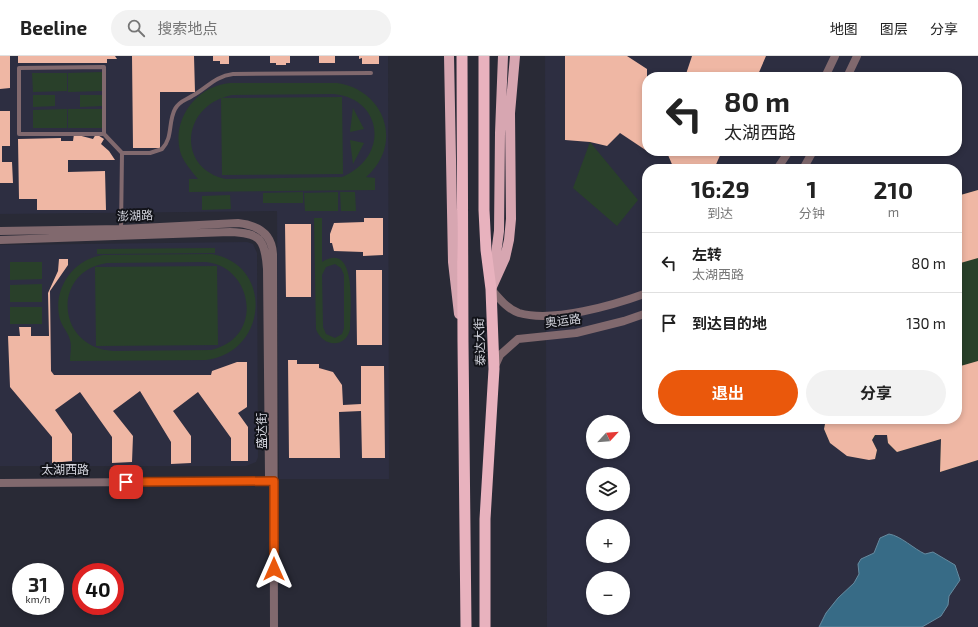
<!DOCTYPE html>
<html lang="zh">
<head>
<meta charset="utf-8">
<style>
  :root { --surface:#fff; --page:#f2f2f2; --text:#222; --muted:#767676; --line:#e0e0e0; --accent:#ea580c }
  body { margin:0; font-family:"Exo 2","Noto Sans SC",sans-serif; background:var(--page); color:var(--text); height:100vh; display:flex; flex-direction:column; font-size:15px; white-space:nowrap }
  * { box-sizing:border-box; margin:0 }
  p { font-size:13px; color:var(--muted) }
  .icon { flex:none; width:22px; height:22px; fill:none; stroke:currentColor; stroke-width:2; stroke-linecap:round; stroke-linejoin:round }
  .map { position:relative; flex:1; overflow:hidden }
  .side { position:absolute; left:642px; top:108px; width:320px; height:260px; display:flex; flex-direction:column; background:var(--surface); border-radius:16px; box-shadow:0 2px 6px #0003 }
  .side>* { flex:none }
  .hud { position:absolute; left:642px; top:16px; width:320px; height:84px; border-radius:16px; box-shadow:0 2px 6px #0003; background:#fff; color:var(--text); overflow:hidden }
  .needle { width:26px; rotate:64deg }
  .buttons { position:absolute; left:586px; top:359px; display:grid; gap:8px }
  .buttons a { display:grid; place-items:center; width:44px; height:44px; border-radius:50%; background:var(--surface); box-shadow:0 2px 6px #0003; font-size:20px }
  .speed { position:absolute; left:12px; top:507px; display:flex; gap:8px; font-size:20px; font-weight:700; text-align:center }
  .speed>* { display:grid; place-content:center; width:52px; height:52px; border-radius:50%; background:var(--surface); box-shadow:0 2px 6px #0003; line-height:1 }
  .speed small { font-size:10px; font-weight:400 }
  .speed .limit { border:6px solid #d22; background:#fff; color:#111 }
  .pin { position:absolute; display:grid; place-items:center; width:34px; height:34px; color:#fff; margin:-17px; border-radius:8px; box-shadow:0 2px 6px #0006 }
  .me { position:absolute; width:44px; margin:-22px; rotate:0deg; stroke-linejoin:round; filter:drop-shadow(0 0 3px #0008) }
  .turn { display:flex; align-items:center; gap:14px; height:84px; padding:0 16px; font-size:18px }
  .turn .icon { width:52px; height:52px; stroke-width:2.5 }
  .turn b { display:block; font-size:28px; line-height:34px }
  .eta { display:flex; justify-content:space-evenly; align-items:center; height:68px; text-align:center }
  .eta b { font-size:24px; font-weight:700; line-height:28px }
  .action { display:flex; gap:8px; margin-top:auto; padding:8px 16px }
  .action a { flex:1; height:46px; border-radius:24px; background:var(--accent); color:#fff; font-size:16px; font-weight:700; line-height:46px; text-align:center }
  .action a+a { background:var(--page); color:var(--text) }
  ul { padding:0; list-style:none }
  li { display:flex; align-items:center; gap:12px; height:60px; padding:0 16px; border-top:1px solid var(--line) }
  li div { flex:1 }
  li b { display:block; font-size:15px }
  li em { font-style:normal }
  header { display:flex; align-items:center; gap:24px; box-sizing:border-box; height:56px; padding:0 20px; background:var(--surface); border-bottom:1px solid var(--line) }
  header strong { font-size:19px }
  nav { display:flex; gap:22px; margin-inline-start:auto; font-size:14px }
  .search { width:280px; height:36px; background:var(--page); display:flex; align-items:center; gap:10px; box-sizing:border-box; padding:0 14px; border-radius:22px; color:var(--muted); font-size:15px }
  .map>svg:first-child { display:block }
</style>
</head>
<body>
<header>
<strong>Beeline</strong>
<div class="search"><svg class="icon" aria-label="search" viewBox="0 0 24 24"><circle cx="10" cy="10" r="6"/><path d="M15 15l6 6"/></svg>搜索地点</div>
<nav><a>地图</a><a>图层</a><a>分享</a></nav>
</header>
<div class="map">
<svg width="978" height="571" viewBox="0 0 978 571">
  <rect width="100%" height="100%" fill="#292a36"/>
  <path fill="#2d2e41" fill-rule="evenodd" d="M0 0H388L389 423H279L277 155 0 158Z
    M545 0H978V571H547ZM647 21H957V95H647ZM647 113H957V363H647ZM593 366H623V396H593ZM593 418H623V448H593ZM593 470H623V500H593ZM593 522H623V552H593Z
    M247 186 253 188 257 197 258 401 256 406 246 410H0V189Z"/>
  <path fill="#29402a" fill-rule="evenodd" d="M102 16V35L68 36V17Z
    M32 17H67V35L33 36Z
    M230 27H337C385 34 404 88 366 121L375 122V134L189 136V123H198C191 114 183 106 180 95 172 62 197 30 230 27ZM334 38C384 43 389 102 342 121L226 123C176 113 181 49 232 39Z
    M33 39H55V50L33 51Z
    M80 39H102V50L80 51Z
    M342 41 343 118 222 119 221 42Z
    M353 52 364 73 350 76Z
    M67 53V72H33V54Z
    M68 53H102L103 72H68Z
    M350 84 364 87 353 108Z
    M590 86 638 144 617 170 573 132Z
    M978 134V404L940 416 941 383 897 396 888 387 887 379H876L872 384 877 394 875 403 830 387 824 373 826 363H957V140Z
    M303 136V147H263V137Z
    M338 136V155H305L304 137Z
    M340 136H355L356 155H341Z
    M230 139 231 153 202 154V140Z
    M314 162H322V206C358 184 350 255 350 273 346 293 322 291 316 273ZM335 208 341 212 344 219V272L342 278 335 282 326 278 323 271 322 219 326 211Z
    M215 192V197L97 198V193Z
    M212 198C274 209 268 296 206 304L70 305C70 299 72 290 70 284 68 275 60 269 59 259 54 231 74 203 103 199ZM107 207 206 206C252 210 266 281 211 294L113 295C56 292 51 215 107 207Z
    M10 206H42V223L10 224Z
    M217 210 218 289 96 290 95 211Z
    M42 228V246H10V229Z
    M10 251H42V268H10Z"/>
  <path fill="#376b86" stroke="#668ba0" d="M889 478C901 480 914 493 925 498L933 496 955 509 960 524 949 540 948 549 941 560 922 571H819L826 557 838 542 854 527 859 518 858 508 861 503 874 497 880 482Z"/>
  <path fill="#efb7a4" d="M0 0H10V32L0 33Z
    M18 0H115L117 3H107V7H18Z
    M132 0H194L195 36H160V92H133Z
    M213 0H229V8H220V5H213Z
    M270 0H290V7H286V9H276V7H270Z
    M319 0H335V7H319Z
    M359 0H379V8H362V2L359 3Z
    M565 0H627L647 13V95L620 77 607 90 590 86 565 84Z
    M692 0H766L757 21H685Z
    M0 55H10V90H2V106H12L13 127H0Z
    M74 78 93 83 96 78 104 83 101 88 109 95 115 104H68V116L105 115 106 154H37V143H19L18 83 61 82V85H73Z
    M668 95H722L714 113H674L668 99Z
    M978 134V202L957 208V140Z
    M364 162H383V199L363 200V196L334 195 332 187H330V178L334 167 364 166Z
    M285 168H311V241H286Z
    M59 203H68V209L50 235 51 315 54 319H211L212 315 237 306H247V351L238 357 248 371V405H231V382L198 336 173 355 191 380V407L171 408V386L140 335 113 355 133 380 132 406 112 407V381L80 336 55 354 72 378V405L52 407V381L10 331 8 280H20L19 271H31V280H49L48 237 58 215Z
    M356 214H382V289H357Z
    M288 304H297V308H319V312L333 316 342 329 343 349 361 348V310H384L385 402H362L361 355 339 356 340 402H289Z
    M978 305V404L940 416 941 383 897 396 888 387 887 379H875L872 384 877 394 875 403 869 404 847 400 830 387 824 373 826 363H957V311Z"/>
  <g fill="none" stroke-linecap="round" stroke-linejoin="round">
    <path stroke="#81696e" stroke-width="4" d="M104 78H19V12L104 11V78L122 97 121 173
      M122 97H150L162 93C173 82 168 66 175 53 179 45 186 44 192 40 207 32 215 20 233 18L371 17"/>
    <path stroke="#81696e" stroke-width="8" d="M825 21 835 0
      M847 21 857 0
      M777 113 789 95
      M803 113 813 95
      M0 175 121 173 238 167C257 169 272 177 273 198L274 571
      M0 184 230 176C260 177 265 183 267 213L269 420
      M491 233C499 242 507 253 519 257 553 267 614 249 647 237
      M495 310 500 299 518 283 576 277 624 265 647 257
      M0 427 274 425"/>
    <path stroke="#d7a6b1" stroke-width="10" d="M449 0 453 206 459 258
      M493 221 499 175 500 77 503 0
      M491 233 505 202 509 184 511 163 510 57 515 0"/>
    <path stroke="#e8b2be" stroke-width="11" d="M462 0 463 286 466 571
      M484 0V154L486 194 491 233 494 313 485 463V571"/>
  </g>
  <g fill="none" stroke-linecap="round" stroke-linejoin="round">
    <defs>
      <path id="route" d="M126 426 274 425V513"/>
    </defs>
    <use href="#route" stroke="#983908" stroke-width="10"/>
    <use href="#route" stroke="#ea580c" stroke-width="7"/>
  </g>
  <g text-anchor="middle" stroke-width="4" stroke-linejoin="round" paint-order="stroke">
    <g font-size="12" fill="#d4d5de" stroke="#121319">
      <text transform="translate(135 160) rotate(-2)" y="4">澎湖路</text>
      <text transform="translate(563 265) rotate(-7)" y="4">奥运路</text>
      <text transform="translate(480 286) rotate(-92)" y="4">泰达大街</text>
      <text transform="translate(262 375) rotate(-90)" y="4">盛达街</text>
      <text x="65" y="418">太湖西路</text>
    </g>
  </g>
</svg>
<div class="buttons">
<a><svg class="needle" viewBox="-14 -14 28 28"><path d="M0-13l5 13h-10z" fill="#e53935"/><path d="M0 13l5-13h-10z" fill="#767676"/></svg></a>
<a><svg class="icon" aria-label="layers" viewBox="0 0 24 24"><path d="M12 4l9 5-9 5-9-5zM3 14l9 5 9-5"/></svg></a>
<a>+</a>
<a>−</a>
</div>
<div class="speed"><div>31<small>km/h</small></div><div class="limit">40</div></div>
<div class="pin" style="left:126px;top:426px;background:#d93025"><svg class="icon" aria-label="arrive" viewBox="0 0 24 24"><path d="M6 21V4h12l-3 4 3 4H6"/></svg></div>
<svg class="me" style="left:274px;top:513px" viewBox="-20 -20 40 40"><path d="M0-17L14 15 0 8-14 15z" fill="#ea580c" stroke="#fff" stroke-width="4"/></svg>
<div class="hud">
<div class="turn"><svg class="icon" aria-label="left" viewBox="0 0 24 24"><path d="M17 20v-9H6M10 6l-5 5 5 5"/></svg><div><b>80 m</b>太湖西路</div></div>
</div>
<section class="side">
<div class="eta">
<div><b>16:29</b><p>到达</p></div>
<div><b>1</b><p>分钟</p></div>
<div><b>210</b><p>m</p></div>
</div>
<ul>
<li><svg class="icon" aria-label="left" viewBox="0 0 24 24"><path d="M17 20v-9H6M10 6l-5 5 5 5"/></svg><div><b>左转</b><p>太湖西路</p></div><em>80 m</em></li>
<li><svg class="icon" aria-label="arrive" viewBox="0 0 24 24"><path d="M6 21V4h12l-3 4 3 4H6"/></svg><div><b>到达目的地</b></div><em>130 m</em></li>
</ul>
<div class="action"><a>退出</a><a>分享</a></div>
</section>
</div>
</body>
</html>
